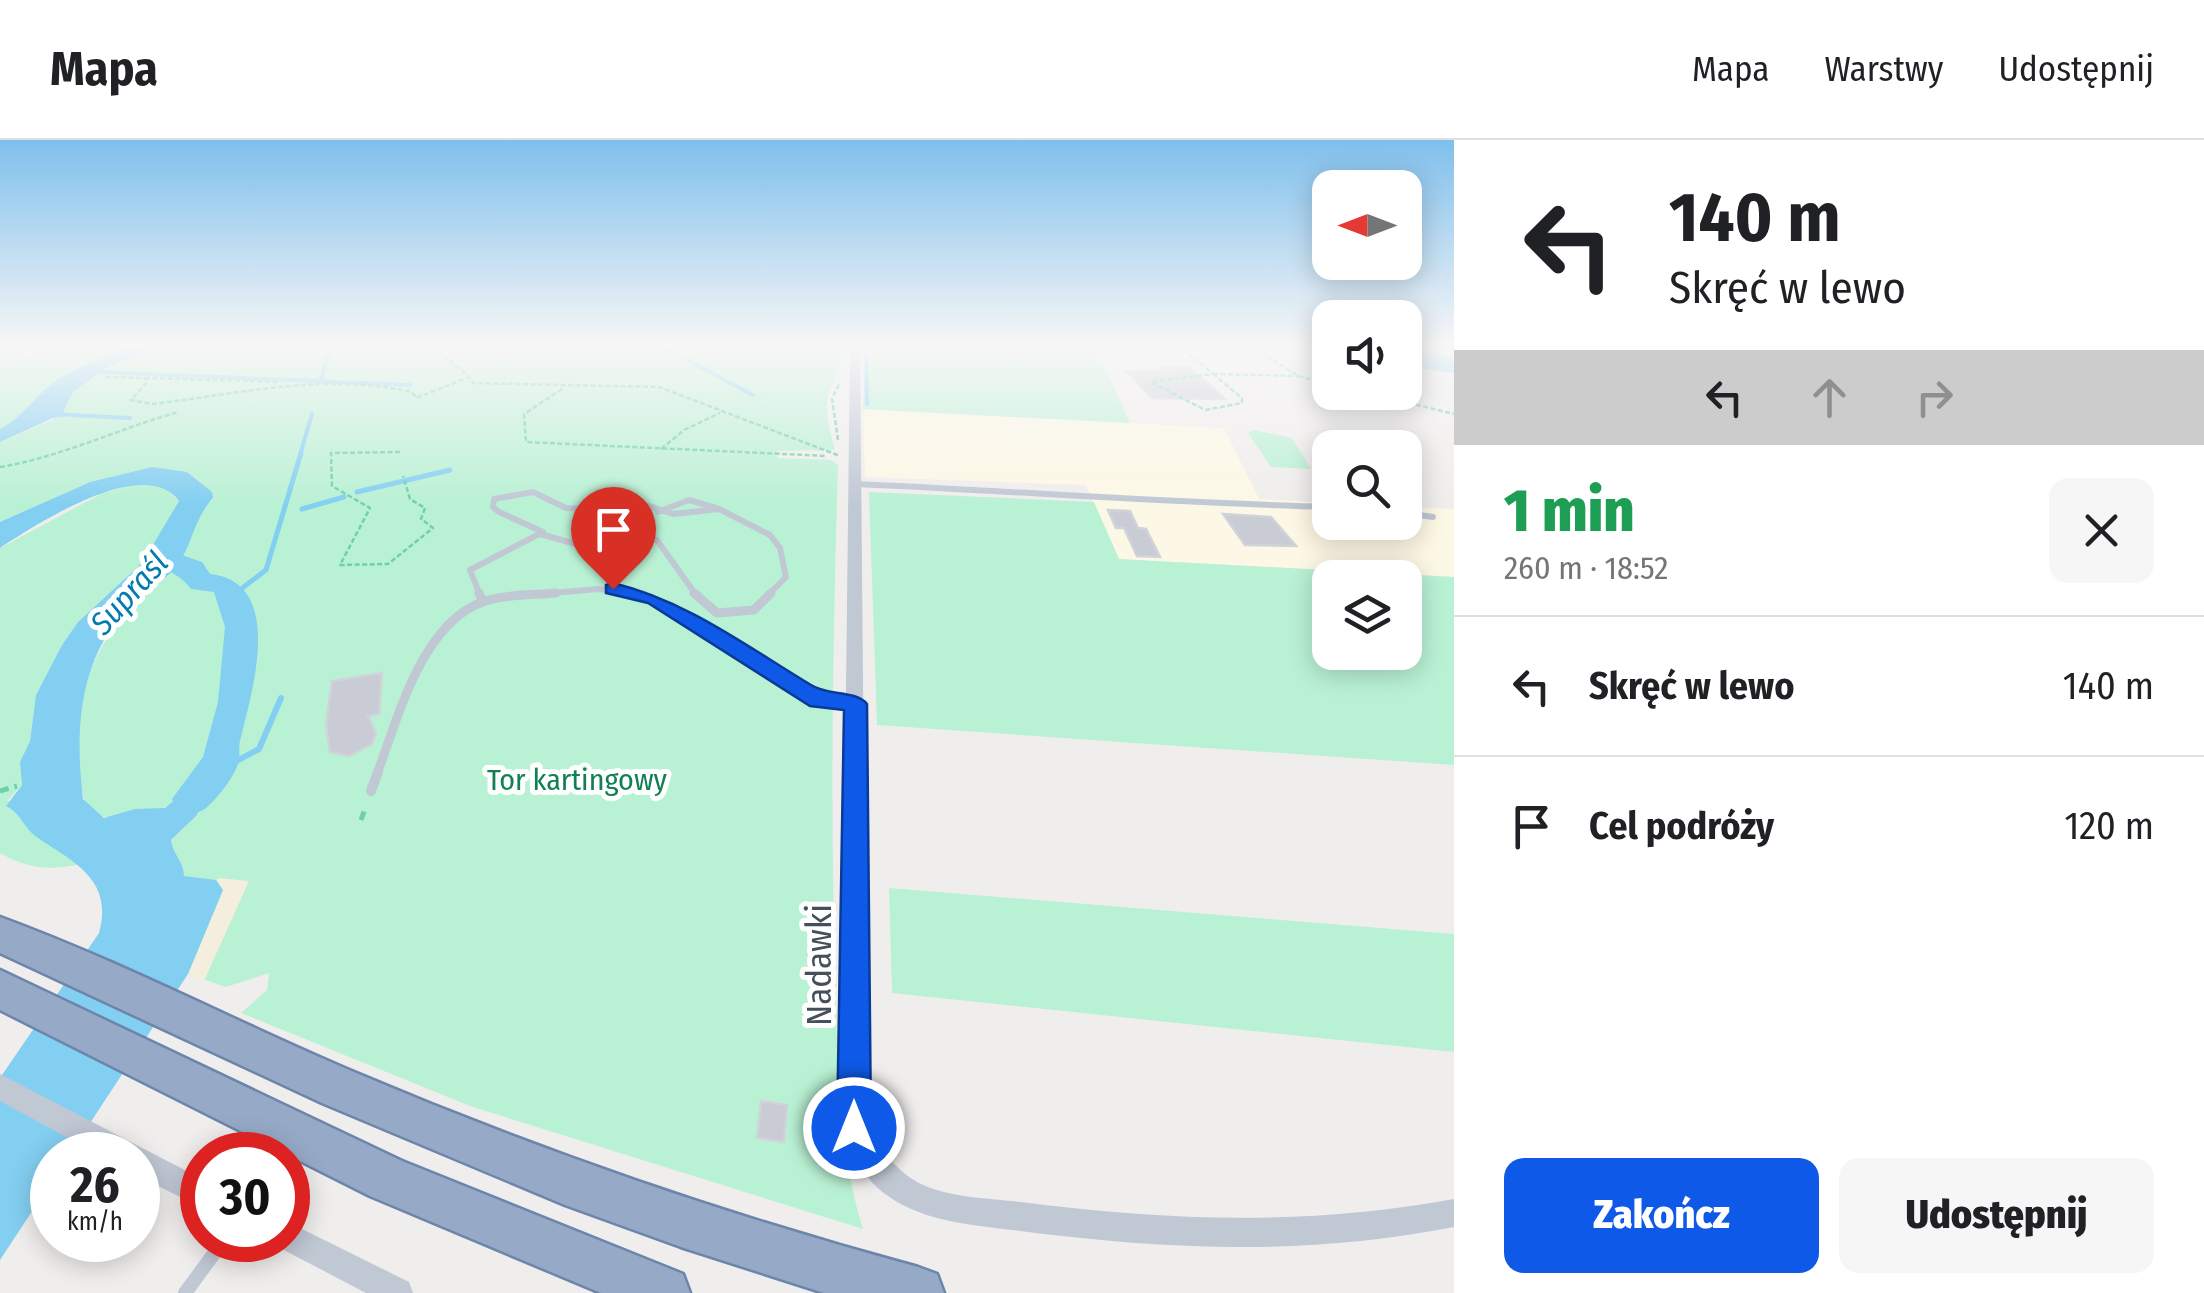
<!DOCTYPE html>
<html lang="pl">
<head>
<meta charset="utf-8">
<style>
  :root { --surface:#fff; --page:#f6f6f6; --text:#202124; --muted:#757577; --line:#e0e0e0; --accent:#0f59e9 }
  body { margin:0; font-family:"Fira Sans Condensed",sans-serif; background:var(--page); color:var(--text); height:100vh; display:flex; flex-direction:column; font-size:38px; white-space:nowrap }
  * { box-sizing:border-box; margin:0 }
  p { font-size:32px; color:var(--muted) }
  .icon { flex:none; width:55px; height:55px; fill:none; stroke:currentColor; stroke-width:2; stroke-linecap:round; stroke-linejoin:round }
  .map { position:relative; flex:1; overflow:hidden }
  .side { display:flex; flex-direction:column; background:var(--surface); width:750px }
  .side>* { flex:none }
  .guide { background:#fff; color:var(--text); overflow:hidden }
  .needle { width:65px; rotate:270deg }
  .fabs { position:absolute; left:1312px; top:30px; display:grid; gap:20px }
  .fabs a { display:grid; place-items:center; width:110px; height:110px; border-radius:20px; background:var(--surface); box-shadow:0 5px 25px #0003; font-size:50px }
  .speed { position:absolute; left:30px; top:992px; display:flex; gap:20px; font-size:50px; font-weight:700; text-align:center }
  .speed>* { display:grid; place-content:center; width:130px; height:130px; border-radius:50%; background:var(--surface); box-shadow:0 5px 25px #0003; line-height:1 }
  .speed small { font-size:25px; font-weight:400 }
  .speed .limit { border:15px solid #d22; background:#fff; color:#111 }
  .pin { position:absolute; display:grid; place-items:center; width:85px; height:85px; color:#fff; margin:-102px -42px; border-radius:50% 50% 50% 0; rotate:-45deg; box-shadow:0 0 10px #0007 }
  .pin .icon { rotate:45deg }
  .me { position:absolute; width:110px; margin:-55px; rotate:0deg; stroke-linejoin:round; filter:drop-shadow(0 0 8px #0008) }
  .turn { display:flex; align-items:center; gap:35px; height:210px; padding:0 50px; font-size:45px }
  .turn .icon { width:130px; height:130px; stroke-width:2.5 }
  .turn b { display:block; font-size:70px; line-height:85px }
  .lanes { display:flex; align-items:center; height:95px; padding:0 50px; background:#0003; justify-content:center; gap:50px; direction:ltr }
  .lanes .off { opacity:.35 }
  .round { display:grid; place-items:center; flex:none; width:105px; height:105px; border-radius:20px; background:var(--page) }
  .headline { display:flex; align-items:center; justify-content:space-between; height:170px; padding:0 50px }
  h1 { font-size:60px; font-weight:800; line-height:75px; color:#1e9e55 }
  .action { display:flex; gap:20px; margin-top:auto; padding:20px 50px }
  .action a { flex:1; height:115px; border-radius:20px; background:var(--accent); color:#fff; font-size:40px; font-weight:800; line-height:115px; text-align:center }
  .action a+a { background:var(--page); color:var(--text) }
  ul { padding:0; list-style:none }
  li { display:flex; align-items:center; gap:30px; height:140px; padding:0 50px; border-top:2px solid var(--line) }
  li div { flex:1 }
  li b { display:block; font-size:38px }
  li em { font-style:normal }
  header { display:flex; align-items:center; gap:60px; box-sizing:border-box; height:140px; padding:0 50px; background:var(--surface); border-bottom:2px solid var(--line) }
  header strong { font-size:48px }
  nav { display:flex; gap:55px; margin-inline-start:auto; font-size:35px }
  main { display:flex; flex:1; min-height:0 }
  .map>svg:first-child { display:block }
</style>
</head>
<body>
<header>
<strong>Mapa</strong>
<nav><a>Mapa</a><a>Warstwy</a><a>Udostępnij</a></nav>
</header>
<main>
<div class="map">
<svg width="1454" height="1153" viewBox="0 0 1454 1153">
  <rect width="100%" height="100%" fill="#f0eeed"/>
  <path fill="#fdf8e5" d="M863 269 1224 288 1259 359 1330 363V382H1405V367L1454 369V437L1119 419 1086 345 865 337Z"/>
  <path fill="#b9f1d4" fill-rule="evenodd" d="M0 204 24 215 52 209V204H136C109 217 81 224 55 241 35 256 23 277 0 289Z
    M163 204H849C831 258 818 249 835 310L776 311 778 318 831 320 838 325C833 492 830 658 835 826 838 914 837 1004 863 1089L470 966 241 873 267 850 269 833 226 847 188 834 223 750 205 739 184 736C184 721 173 715 171 700L185 687 178 661C159 672 109 688 91 670 69 647 78 556 91 529 105 497 124 472 149 448 157 441 172 432 178 424 192 406 192 380 213 359L152 327 90 342 0 382V302L61 276 73 252 108 227Z
    M866 204H1094L1130 283 863 269Z
    M1254 290 1292 298 1311 329 1271 327 1248 293Z
    M142 342 162 345 179 361 142 423 78 482 62 505 36 555 30 601 20 622 22 645 8 660 62 712 83 724C49 730 30 730 0 713V408L101 354Z
    M869 352 1094 362 1119 419 1454 437V625L877 585ZM1330 438H1405V512H1330Z
    M889 748 1454 794V912L892 853Z"/>
  <path fill="#f3eedd" d="M220 738 249 741 204 841 188 834 223 750 216 740Z"/>
  <path fill="#83cff1" d="M136 204H163L108 227 73 252 63 272 80 275 53 278 0 302V289C23 277 35 256 55 241 81 224 109 217 136 204Z
    M1405 207 1453 218 1454 233 1405 226Z
    M152 327 187 332 212 352 213 358C193 380 192 406 178 424 166 441 141 454 126 470 78 522 75 592 83 659L104 678 135 669 165 668 214 627 228 626 202 657 197 675 171 700C173 715 184 721 184 736L216 740 223 750 188 834 69 1015H52V1041L0 1120V938L99 793C114 739 73 722 38 698 23 688 22 674 6 666L22 645 20 622 30 601 36 555 62 505 78 482 142 423 179 361C145 314 38 383 0 408V382L90 342Z"/>
  <g fill="none" stroke-linecap="round" stroke-linejoin="round">
    <path stroke="#83cff1" stroke-width="4" d="M657 204 753 255
      M866 204 867 264
      M97 232 410 245
      M321 240 331 204
      M71 275 130 278
      M300 315 312 274"/>
    <path stroke="#83cff1" stroke-width="5" d="M357 352 450 330
      M302 369 344 357
      M233 455 266 430 301 313"/>
    <path stroke="#83cff1" stroke-width="6" d="M225 627 259 609 281 558"/>
    <path fill="#83cff1" fill-rule="evenodd" d="M164 409 202 422 210 434C287 442 251 555 240 601 238 609 241 617 238 624 234 637 217 659 206 668 197 675 188 673 177 670L172 659 203 617 218 562 225 487 214 452 191 449C177 430 162 432 150 417L154 411Z"/>
  </g>
  <path fill="#c9ccd4" stroke="#d1d3da" stroke-width="2.5" d="M1163 227H1189L1225 259 1152 258 1126 231H1167Z
    M1108 370 1130 371 1138 388 1146 389 1160 417 1137 416 1124 388H1116Z
    M1223 374 1271 377 1296 406 1245 405Z
    M382 533 379 574 368 576 376 593 372 604 349 616 330 612 326 585 332 541Z
    M761 961 787 965 784 1002 757 998Z"/>
  <g fill="none" stroke-linecap="round" stroke-linejoin="round">
    <defs>
      <path id="trunk" d="M0 777C120 821 236 882 354 932 538 1010 725 1075 918 1127L937 1134 944 1153H824L681 1107 565 1065 322 963 0 813Z
        M0 830 402 1021 683 1134 690 1153H601L370 1056 0 870Z"/>
    </defs>
    <use href="#trunk" stroke="#6d85ab" stroke-width="5"/>
    <path stroke="#6fd1aa" stroke-width="2.5" stroke-dasharray="5 2.5" stroke-linecap="butt" d="M24 204H37
      M435 204C444 223 462 225 473 243L659 247 840 316
      M1177 204 1213 234
      M1248 204 1298 236 1330 244
      M1213 234 1242 258V263L1205 270 1151 242Z
      M1213 234 1298 236
      M106 237 145 238 148 241 131 260 152 264C240 254 324 232 412 252L416 258 467 238
      M145 238 280 242
      M562 249 524 274 526 302 827 316
      M1365 252 1454 274
      M838 300 832 259 840 242
      M661 309 684 290 720 273
      M400 312 331 313 332 346 370 368 340 425 388 424 433 388 421 379 425 368 410 359 403 336
      M0 327C61 317 118 289 178 272"/>
    <path stroke="#6fd1aa" stroke-width="5" stroke-dasharray="9 6" stroke-linecap="butt" d="M0 651 17 646
      M361 680 366 666"/>
    <path stroke="#c0c8d4" stroke-width="6" d="M856 344C1014 351 1172 363 1330 367
      M658 372 689 360 716 368
      M1405 373 1433 377
      M540 394 587 407 637 398 657 400 696 455
      M480 455 470 430 543 392 499 372 493 367 494 359 533 352 566 368 602 369 628 359 673 374 719 369 770 395 780 408 786 437 768 455
      M529 455 598 449 645 455"/>
    <path stroke="#c0c8d4" stroke-width="9" d="M479 453 482 460
      M628 453 644 455 818 560 856 564
      M694 453 717 473 754 470 771 453
      M377 634C398 578 424 473 493 459 513 454 535 455 556 453"/>
    <path stroke="#c0c8d4" stroke-width="10" d="M371 651 378 632"/>
    <path stroke="#c0c8d4" stroke-width="14" d="M185 1153 224 1100"/>
    <path fill="#c0c8d4" fill-rule="evenodd" d="M850 204H860L867 986C880 1008 894 1029 917 1042 947 1058 988 1058 1021 1062 1169 1081 1307 1086 1454 1059V1087C1306 1116 1168 1110 1020 1091 976 1085 926 1083 888 1056 865 1041 851 1013 841 988Z
      M0 934 202 1039V1068L138 1036V1015H99L0 961Z
      M288 1082 409 1142 413 1153H366L278 1107 275 1100H288Z"/>
    <use href="#trunk" fill="#96aac7" fill-rule="evenodd"/>
  </g>
  <linearGradient id="sky" x2="0" y2="1"><stop stop-color="#7fbfec"/><stop offset="0.56" stop-color="#f8f7f7"/><stop offset="1" stop-color="#f8f7f7" stop-opacity="0"/></linearGradient>
  <rect width="1454" height="366" fill="url(#sky)"/>
  <path fill="#0f59e9" stroke="#0a3a97" stroke-width="2.5" d="M613 443C687 461 746 506 811 545 827 556 856 550 867 564L871 988 866 1001 854 1006 842 1001 837 988 844 570 810 566 648 463 606 453V445Z"/>
  <g text-anchor="middle" stroke-width="10" stroke-linejoin="round" paint-order="stroke">
    <g font-size="30" fill="#118154" stroke="#fff">
      <text x="577" y="650">Tor kartingowy</text>
    </g>
    <g font-size="32" font-style="italic" fill="#047baf" stroke="#fff">
      <text transform="translate(129 453) rotate(-48)" y="11">Supraśl</text>
    </g>
    <g font-size="35" fill="#454f5c" stroke="#fff">
      <text transform="translate(819 825) rotate(-90)" y="12">Nadawki</text>
    </g>
  </g>
</svg>
<div class="fabs">
<a><svg class="needle" viewBox="-14 -14 28 28"><path d="M0-13l5 13h-10z" fill="#e53935"/><path d="M0 13l5-13h-10z" fill="#757577"/></svg></a>
<a><svg class="icon" aria-label="sound" viewBox="0 0 24 24"><path d="M4 9h4l5-4v14l-5-4H4zM17 9q2 3 0 6"/></svg></a>
<a><svg class="icon" aria-label="search" viewBox="0 0 24 24"><circle cx="10" cy="10" r="6"/><path d="M15 15l6 6"/></svg></a>
<a><svg class="icon" aria-label="layers" viewBox="0 0 24 24"><path d="M12 4l9 5-9 5-9-5zM3 14l9 5 9-5"/></svg></a>
</div>
<div class="speed"><div>26<small>km/h</small></div><div class="limit">30</div></div>
<div class="pin" style="left:613px;top:449px;background:#d93025"><svg class="icon" aria-label="arrive" viewBox="0 0 24 24"><path d="M6 21V4h12l-3 4 3 4H6"/></svg></div>
<svg class="me" style="left:854px;top:988px" viewBox="-20 -20 40 40"><circle r="17" fill="#0f59e9" stroke="#fff" stroke-width="3"/><path d="M0-11L8 9 0 5-8 9z" fill="#fff"/></svg>
</div>
<section class="side">
<div class="guide">
<div class="turn"><svg class="icon" aria-label="left" viewBox="0 0 24 24"><path d="M17 20v-9H6M10 6l-5 5 5 5"/></svg><div><b>140 m</b>Skręć w lewo</div></div>
<div class="lanes"><svg class="icon" aria-label="left" viewBox="0 0 24 24"><path d="M17 20v-9H6M10 6l-5 5 5 5"/></svg><svg class="icon off" aria-label="ahead" viewBox="0 0 24 24"><path d="M12 20V5M6 11l6-6 6 6"/></svg><svg class="icon off" aria-label="right" viewBox="0 0 24 24"><path d="M7 20v-9h11M14 6l5 5-5 5"/></svg></div>
</div>
<div class="headline"><div><h1>1 min</h1><p>260 m · 18:52</p></div><a class="round"><svg class="icon" aria-label="close" viewBox="0 0 24 24"><path d="M6 6l12 12M18 6L6 18"/></svg></a></div>
<ul>
<li><svg class="icon" aria-label="left" viewBox="0 0 24 24"><path d="M17 20v-9H6M10 6l-5 5 5 5"/></svg><div><b>Skręć w lewo</b></div><em>140 m</em></li>
<li><svg class="icon" aria-label="arrive" viewBox="0 0 24 24"><path d="M6 21V4h12l-3 4 3 4H6"/></svg><div><b>Cel podróży</b></div><em>120 m</em></li>
</ul>
<div class="action"><a>Zakończ</a><a>Udostępnij</a></div>
</section>
</main>
</body>
</html>
